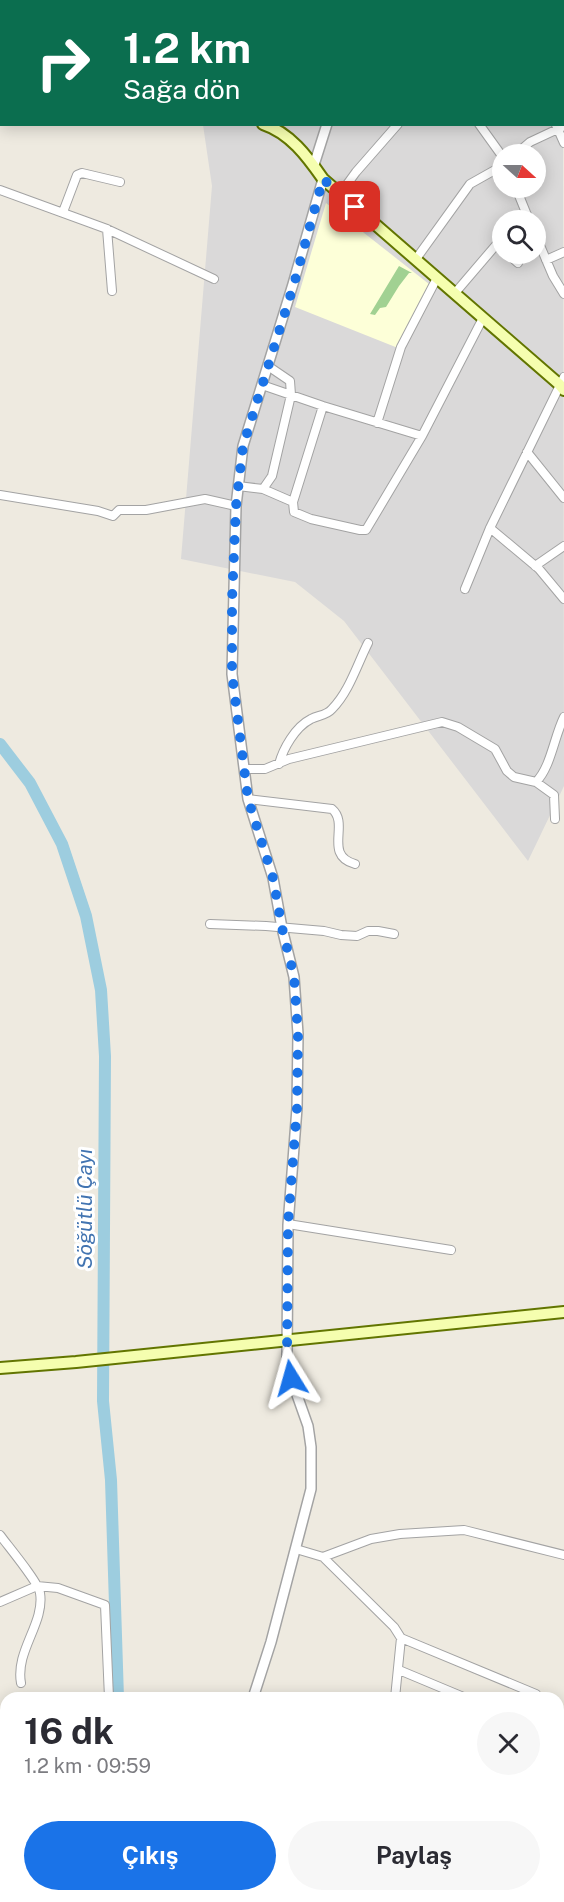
<!DOCTYPE html>
<html lang="tr">
<head>
<meta charset="utf-8">
<style>
  :root { --surface:#fff; --page:#f7f7f7; --text:#2b2b33; --muted:#7c7c81; --accent:#1a73e8 }
  body { margin:0; font-family:"Public Sans",sans-serif; background:var(--page); color:var(--text); height:100vh; display:flex; flex-direction:column; font-size:22px; white-space:nowrap }
  * { box-sizing:border-box; margin:0 }
  p { font-size:20px; color:var(--muted) }
  .icon { flex:none; width:33px; height:33px; fill:none; stroke:currentColor; stroke-width:2; stroke-linecap:round; stroke-linejoin:round }
  .map { position:relative; flex:1; overflow:hidden }
  .drawer { position:absolute; left:0px; top:1692px; width:564px; height:210px; display:flex; flex-direction:column; background:var(--surface); border-radius:18px 18px 0 0; box-shadow:0 3px 15px #0003 }
  .drawer>* { flex:none }
  .hud { position:absolute; left:0px; top:0px; width:564px; height:126px; box-shadow:0 3px 15px #0003; background:#0b6e4f; color:#fff; overflow:hidden }
  .needle { width:39px; rotate:111deg }
  .controls { position:absolute; left:492px; top:144px; display:grid; gap:12px }
  .controls a { display:grid; place-items:center; width:54px; height:54px; border-radius:50%; background:var(--surface); box-shadow:0 3px 15px #0003; font-size:30px }
  .pin { position:absolute; display:grid; place-items:center; width:51px; height:51px; color:#fff; margin:-26px; border-radius:12px; box-shadow:0 3px 9px #0006 }
  .me { position:absolute; width:66px; margin:-33px; rotate:352deg; stroke-linejoin:round; filter:drop-shadow(0 0 4px #0008) }
  .turn { display:flex; align-items:center; gap:21px; height:126px; padding:0 24px; font-size:27px }
  .turn .icon { width:78px; height:78px; stroke-width:2.5 }
  .turn b { display:block; font-size:42px; line-height:51px }
  .round { display:grid; place-items:center; flex:none; width:63px; height:63px; border-radius:32px; background:var(--page) }
  .summary { display:flex; align-items:center; justify-content:space-between; height:102px; padding:0 24px }
  h1 { font-size:36px; font-weight:700; line-height:45px }
  .cta { display:flex; gap:12px; margin-top:auto; padding:12px 24px }
  .cta a { flex:1; height:69px; border-radius:36px; background:var(--accent); color:#fff; font-size:24px; font-weight:700; line-height:69px; text-align:center }
  .cta a+a { background:var(--page); color:var(--text) }
  .map>svg:first-child { display:block }
</style>
</head>
<body>
<div class="map">
<svg width="564" height="1902" viewBox="0 0 564 1902">
  <rect width="100%" height="100%" fill="#eeeae0"/>
  <path fill="#dad9d9" fill-rule="evenodd" d="M204 0H520L521 1 204 2Z
    M563 116 564 786 528 861 344 621 295 582 181 559 212 186 203 125 562 124ZM502 154H536V188H502ZM502 220H536V254H502Z"/>
  <path fill="#fdffd8" d="M326 203 429 284 398 348 295 307Z"/>
  <path fill="#a1d192" d="M399 266 412 273H409L399 286 386 307 380 308 375 315 370 314Z"/>
  <g fill="none" stroke-linecap="round" stroke-linejoin="round">
    <path stroke="#9dcddf" stroke-width="12" d="M0 744 30 783 62 844 86 916 101 990 105 1056 103 1401 111 1480 118 1698
      M53 1902 57 1896"/>
    <defs>
      <path id="minor" d="M500 0 501 2
        M218 1 223 2
        M23 2 25 0
        M0 26 2 24
        M479 124 502 156
        M556 125 564 143
        M516 154 530 142 564 126
        M516 188 529 220
        M0 190 107 229 214 279
        M340 194 356 172 398 124
        M63 212 77 175 82 173 120 182
        M107 229 112 291
        M536 236 553 276 564 294
        M508 254 518 263
        M416 259 470 184 502 166
        M546 260 564 252
        M455 293 502 238
        M262 385 323 406 422 436
        M323 406 293 502 294 512 311 519 360 530H366L422 436 483 318
        M377 423 401 347 437 278
        M527 452 564 498
        M238 486 263 489 272 476 291 395 290 381 268 366
        M263 489 293 502
        M0 495 98 511 113 516 119 510H146L205 499 236 506
        M490 528 539 569 564 599
        M535 566 564 546
        M465 589 490 528 564 377
        M279 764C283 749 295 727 311 719 318 715 326 716 332 709 349 692 357 665 368 643
        M245 769H265L289 759 442 722 458 727 495 749 507 771 514 777 536 782 554 795 555 819
        M536 782C551 767 554 737 564 717
        M248 799 332 809C350 824 323 855 355 864
        M210 924 266 926 324 931 341 935 357 936 368 931H378L394 934
        M288 1224 451 1250
        M0 1535C8 1546 39 1583 40 1593 45 1623 15 1651 21 1683
        M296 1549 323 1557 371 1539 400 1534 464 1530 564 1555
        M323 1557 394 1627 401 1638 536 1694
        M0 1602 37 1586 58 1588 105 1605 109 1698
        M399 1670 466 1698
        M395 1698 401 1638
        M333 1896 340 1902
        M96 1902 100 1896"/>
      <path id="tertiary" d="M360 2 361 0
        M314 165 327 124
        M253 1698 271 1642 311 1489V1447L308 1426 291 1378 287 1356 288 1225 297 1108 298 1034 294 977 282 928 273 878 248 799 232 674 236 506 243 446 293 284 323 179
        M226 1902 228 1896"/>
      <path id="secondary" d="M0 41H2
        M263 124C290 133 307 156 323 179L559 384 564 390
        M0 1368 76 1362 564 1312"/>
    </defs>
    <use href="#minor" stroke="#a3a3a3" stroke-width="10"/>
    <use href="#tertiary" stroke="#a3a3a3" stroke-width="12"/>
    <use href="#secondary" stroke="#627500" stroke-width="14"/>
    <use href="#minor" stroke="#fff" stroke-width="8"/>
    <use href="#tertiary" stroke="#fff" stroke-width="9"/>
    <use href="#secondary" stroke="#f5feaf" stroke-width="10"/>
  </g>
  <g fill="none" stroke-linecap="round" stroke-linejoin="round">
    <path stroke="#1a73e8" stroke-width="10" stroke-dasharray="0 18" d="M291 1378 287 1356 288 1224 297 1108 298 1034 294 976 282 928 273 878 248 799 232 674V600L236 506 243 446 294 284 323 179 355 207"/>
  </g>
  <g text-anchor="middle" stroke-width="6" stroke-linejoin="round" paint-order="stroke">
    <g font-size="21" font-style="italic" fill="#4274b1" stroke="#fff">
      <text transform="translate(85 1209) rotate(-90)" y="7">Söğütlü Çayı</text>
    </g>
  </g>
</svg>
<div class="controls">
<a><svg class="needle" viewBox="-14 -14 28 28"><path d="M0-13l5 13h-10z" fill="#e53935"/><path d="M0 13l5-13h-10z" fill="#7c7c81"/></svg></a>
<a><svg class="icon" aria-label="search" viewBox="0 0 24 24"><circle cx="10" cy="10" r="6"/><path d="M15 15l6 6"/></svg></a>
</div>
<div class="pin" style="left:355px;top:207px;background:#d93025"><svg class="icon" aria-label="arrive" viewBox="0 0 24 24"><path d="M6 21V4h12l-3 4 3 4H6"/></svg></div>
<svg class="me" style="left:291px;top:1378px" viewBox="-20 -20 40 40"><path d="M0-17L14 15 0 8-14 15z" fill="#1a73e8" stroke="#fff" stroke-width="4"/></svg>
<div class="hud">
<div class="turn"><svg class="icon" aria-label="right" viewBox="0 0 24 24"><path d="M7 20v-9h11M14 6l5 5-5 5"/></svg><div><b>1.2 km</b>Sağa dön</div></div>
</div>
<section class="drawer">
<div class="summary"><div><h1>16 dk</h1><p>1.2 km · 09:59</p></div><a class="round"><svg class="icon" aria-label="close" viewBox="0 0 24 24"><path d="M6 6l12 12M18 6L6 18"/></svg></a></div>
<div class="cta"><a>Çıkış</a><a>Paylaş</a></div>
</section>
</div>
</body>
</html>
